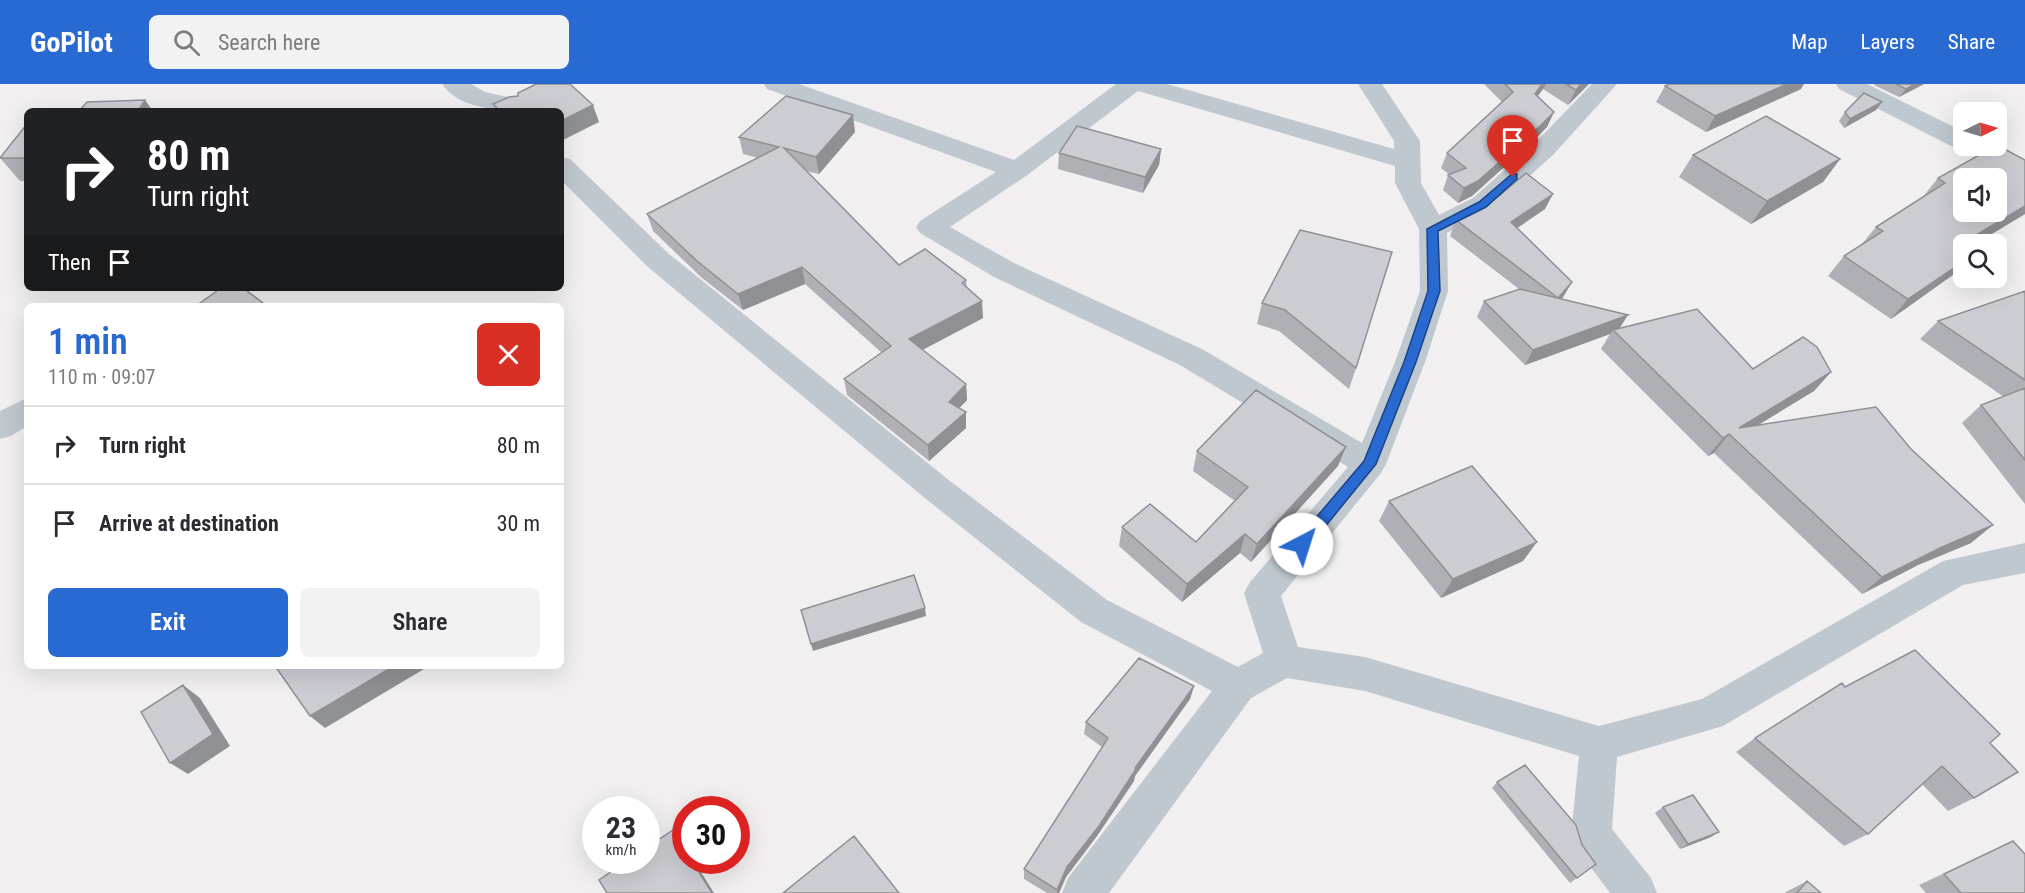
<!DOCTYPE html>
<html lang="en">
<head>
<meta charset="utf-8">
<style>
  :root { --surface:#fff; --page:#f2f2f3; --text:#2b2b33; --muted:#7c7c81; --line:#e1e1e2; --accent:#2869d2 }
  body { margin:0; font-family:"Roboto Condensed",sans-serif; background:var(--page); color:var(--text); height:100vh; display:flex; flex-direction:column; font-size:22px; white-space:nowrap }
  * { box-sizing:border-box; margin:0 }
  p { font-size:20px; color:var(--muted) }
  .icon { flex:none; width:33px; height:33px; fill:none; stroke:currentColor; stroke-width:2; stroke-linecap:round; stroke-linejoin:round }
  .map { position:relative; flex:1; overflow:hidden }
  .drawer { position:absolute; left:24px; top:219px; width:540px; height:366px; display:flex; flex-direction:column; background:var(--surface); border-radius:9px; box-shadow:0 6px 24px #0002 }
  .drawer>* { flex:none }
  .guide { position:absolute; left:24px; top:24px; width:540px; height:183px; border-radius:9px; box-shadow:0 6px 24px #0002; background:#202124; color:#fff; overflow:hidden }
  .needle { width:39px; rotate:85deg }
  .tools { position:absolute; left:1953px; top:18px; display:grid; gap:12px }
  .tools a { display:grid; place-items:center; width:54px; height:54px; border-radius:9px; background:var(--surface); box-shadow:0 6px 24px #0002; font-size:30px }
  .speed { position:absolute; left:582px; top:712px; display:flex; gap:12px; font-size:30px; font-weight:700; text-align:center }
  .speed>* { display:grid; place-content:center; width:78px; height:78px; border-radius:50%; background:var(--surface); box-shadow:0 6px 24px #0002; line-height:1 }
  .speed small { font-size:15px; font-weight:400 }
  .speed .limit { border:9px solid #d22; background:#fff; color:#111 }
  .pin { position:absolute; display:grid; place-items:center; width:51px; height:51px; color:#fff; margin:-62px -26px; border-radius:50% 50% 50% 0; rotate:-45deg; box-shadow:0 0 6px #0007 }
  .pin .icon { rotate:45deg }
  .me { position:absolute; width:66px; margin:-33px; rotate:40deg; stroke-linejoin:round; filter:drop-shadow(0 0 4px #0008) }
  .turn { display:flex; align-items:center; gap:21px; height:126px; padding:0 24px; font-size:27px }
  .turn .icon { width:78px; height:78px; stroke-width:2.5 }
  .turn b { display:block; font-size:42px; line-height:51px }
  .then { display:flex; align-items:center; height:57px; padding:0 24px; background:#0003; gap:12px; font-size:22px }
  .round { display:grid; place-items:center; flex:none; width:63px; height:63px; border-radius:9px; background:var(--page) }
  .head { display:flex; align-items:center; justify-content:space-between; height:102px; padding:0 24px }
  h1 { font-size:36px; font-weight:600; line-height:45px; color:var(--accent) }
  .primary-button { display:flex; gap:12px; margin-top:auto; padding:12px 24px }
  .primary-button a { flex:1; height:69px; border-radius:9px; background:var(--accent); color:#fff; font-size:24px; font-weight:600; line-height:69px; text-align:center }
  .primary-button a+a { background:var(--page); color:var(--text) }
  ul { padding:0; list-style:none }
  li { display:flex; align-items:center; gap:18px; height:78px; padding:0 24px; border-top:2px solid var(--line) }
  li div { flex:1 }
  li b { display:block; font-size:22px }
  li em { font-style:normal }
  header { display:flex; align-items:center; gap:36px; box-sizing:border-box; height:84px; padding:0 30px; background:var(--accent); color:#fff }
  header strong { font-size:28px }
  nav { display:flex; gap:33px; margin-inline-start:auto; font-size:21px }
  .search { width:420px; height:54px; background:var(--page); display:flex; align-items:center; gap:15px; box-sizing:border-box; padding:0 21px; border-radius:9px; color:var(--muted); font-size:22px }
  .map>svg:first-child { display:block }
</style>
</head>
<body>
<header>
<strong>GoPilot</strong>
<div class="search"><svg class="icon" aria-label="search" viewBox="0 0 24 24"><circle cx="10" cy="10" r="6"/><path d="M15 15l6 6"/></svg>Search here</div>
<nav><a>Map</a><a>Layers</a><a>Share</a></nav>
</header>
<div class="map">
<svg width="2025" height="809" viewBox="0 0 2025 809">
  <rect width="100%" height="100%" fill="#f1efef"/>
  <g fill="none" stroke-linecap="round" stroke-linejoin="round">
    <path fill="#c0c8cf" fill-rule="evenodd" d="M442 0H471L485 8 512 14 523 27C498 27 458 24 442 0Z
      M764 0H799L1014 76 1116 0H1167L1394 65V57L1358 0H1382L1420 57 1421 99 1439 131 1473 114 1535 59 1592 0H1617L1553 71 1491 126 1447 149 1448 207 1425 278 1386 380 1381 389 1281 512 1298 563 1365 573 1599 642 1702 615 1943 477 2025 459V489L1963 501 1723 642 1617 673 1612 745 1651 794 1657 809H1610L1577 765 1571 751 1579 672 1365 607 1287 594 1251 614 1109 809H1062L1068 794 1212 607 1081 538 926 415 648 183 561 96V73L570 75 668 169 950 397 1107 516 1238 583 1263 569 1244 509 1250 498 1348 383 1180 281 994 193 920 149 916 143 920 137 996 88 767 5ZM1138 7 1395 82V99L1419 145 1420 207 1395 278 1362 359 1202 265 1014 179 950 143 1026 92Z
      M1836 0H1867L1964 48V62H1974L1964 66 1955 64 1839 5Z
      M27 314V342L11 352 0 355V327Z"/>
  </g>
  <path fill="#afb0b5" d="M1484 0H1589L1568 21 1543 5 1538 12 1554 28 1547 43 1533 57 1472 112 1458 119 1443 106 1448 91H1450L1441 84 1447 69 1502 18Z
    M1875 0H1924L1899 13 1874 1Z
    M1665 2 1801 5 1706 48 1656 18Z
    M1882 18 1876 26 1844 44 1839 37 1845 28Z
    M27 40V97H20L0 74Z
    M855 48 819 90 806 87 899 181 966 196 967 203 983 234 922 266 966 300 967 316 959 324 966 344 929 377 847 311 844 295 882 269 805 200 743 226 702 194 653 147 647 130 758 74 743 70 739 53Z
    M1161 65 1159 81 1143 109 1058 85 1059 69Z
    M1693 71 1840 75 1823 98 1751 140 1679 93Z
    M2025 76V130L1983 155 1964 160V183L1891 235 1828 192 1844 172 1862 160 1876 143 1922 114 1938 94Z
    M1545 125 1517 144 1572 198 1562 215 1620 244 1753 285 1831 288 1814 307 1758 341 1971 459 1918 481 1862 510 1714 369 1708 372 1601 265 1610 250 1525 281 1477 233 1484 217 1519 205 1450 152 1456 136Z
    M1300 146 1356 284 1349 305 1279 247 1257 240 1262 219Z
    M2025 207V420L1962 339 1981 321 2004 313 1920 255 1938 237Z
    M1197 367 1338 382 1251 478 1240 469 1182 518 1119 462 1122 443 1196 458 1235 417 1193 387Z
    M1389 417 1523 477 1441 514 1379 437Z
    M1194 602 1190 615 1135 692 1134 697 1097 752 1066 793 1059 809H1047L1024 795V785L1102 663 1084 650 1086 638Z
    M1845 603 1990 659 1974 714 1948 727 1922 700 1868 750 1844 762 1736 668 1755 654Z
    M1497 698 1582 761 1596 780 1570 799 1492 704Z
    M1663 723 1711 753 1680 765 1655 729Z
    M2013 757 2025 809H1926L1919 801Z
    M1807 797 1821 809H1785L1786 808Z"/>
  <path fill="#8f9094" d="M1542 0H1546L1543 5 1528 25 1535 10Z
    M1581 0H1589L1568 21 1576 6Z
    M1787 0H1804L1801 5 1706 48 1715 32Z
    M1915 0H1924L1899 13 1906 5Z
    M145 16 153 27H138Z
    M1882 18 1876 26 1844 44 1850 35Z
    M593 21 599 38 561 57V37Z
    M1554 28 1547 43 1533 57 1472 112 1458 119 1464 104Z
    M853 31 855 48 819 90 816 73Z
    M1161 65 1159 81 1143 109 1145 93Z
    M1840 75 1823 98 1751 140 1767 117Z
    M1553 110 1545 125 1504 153 1511 138Z
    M2025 122V130L1975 160 1976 151Z
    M1964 177V183L1891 235 1908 215Z
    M802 183 805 200 743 226 738 210Z
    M1572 198 1563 213 1549 229 1558 214Z
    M982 217 983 234 911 272 909 255Z
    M1628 231 1618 247 1613 246 1610 250 1525 281 1533 266Z
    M1831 288 1814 307 1735 355 1739 344Z
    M966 300 967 316 950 334 949 318Z
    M966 328V344L929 377 928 361Z
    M1729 350 1714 369 1708 372 1723 354Z
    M1346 363 1338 382 1251 478 1257 460Z
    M1993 441 1971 459 1918 481 1862 510 1882 493 1940 464Z
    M1245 450 1240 469 1182 518 1187 500Z
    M1537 458 1523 477 1441 514 1453 495Z
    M925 524 926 532 813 567 811 560Z
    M394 582H422L424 585 325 644 310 632Z
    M183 601 200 614 230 662 188 690 170 679Z
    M1194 602 1190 615 1135 692 1134 697 1097 752 1066 793 1059 809H1057V806L1067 783 1135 684Z
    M1719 748 1711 753 1680 765 1688 760Z
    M692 777H694L714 809H712Z"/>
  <path fill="#cccdd3" stroke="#8f9094" stroke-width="1.5" fill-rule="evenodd" d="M536 0H570L593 21 561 37V27H500L493 20 509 13 518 12V9Z
    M1505 0H1542L1535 10 1554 28 1540 42 1478 97 1464 104 1448 91 1466 84 1447 69 1513 8Z
    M1566 0H1581L1576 6Z
    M1670 0H1787L1715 32 1665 2Z
    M1896 0H1915L1906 5Z
    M1864 9 1882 18 1850 35 1845 28Z
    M786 12 853 31 816 73 784 64 899 181 925 165 966 196 962 199 982 217 909 255 966 300 949 318 966 328 928 361 844 295 891 262 802 183 738 210 697 177 647 130 779 63 739 53Z
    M145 16 138 27H39L80 26 87 18Z
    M1766 32 1840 75 1767 117 1693 71Z
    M27 40V74H0Z
    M1077 42 1161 65 1145 93 1059 69Z
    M1997 61 2025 76V122L1976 151 1989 159 1986 160H1964V177L1908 215 1844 172 1883 147 1876 143 1945 99 1938 94ZM1964 94H1996V128H1964Z
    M1526 89 1553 110 1511 138 1572 198 1558 214 1456 136 1499 112Z
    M1300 146 1392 168 1356 284 1285 226 1262 219Z
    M221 204H243L267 222H196Z
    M1520 205 1628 231 1533 266 1484 217Z
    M2025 207V296L1938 237Z
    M1697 225 1753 285 1803 253 1817 263 1831 288 1739 344 1876 323 1911 365 1993 441 1940 464 1882 493 1729 350 1723 354 1613 246Z
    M2025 304V376L1981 321Z
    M1256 306 1346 363 1257 460 1245 450 1187 500 1122 443 1150 420 1196 458 1248 403 1197 367Z
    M1472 382 1537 458 1453 495 1389 417Z
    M914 491 925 524 811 560 801 526Z
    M1915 566 2000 650 1990 659 2018 688 1974 714 1942 682 1868 750 1755 654 1842 599 1845 603Z
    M1139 574 1194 602 1135 684 1136 685 1099 742 1067 783 1057 806 1024 785 1108 654 1086 638Z
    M275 582H394L310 632Z
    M183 601 213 650 170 679 141 628Z
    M1525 681 1576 741 1582 761 1596 780 1577 794 1497 698Z
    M1693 711 1719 748 1688 760 1663 723Z
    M673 746 686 766V777H692L712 809H607L599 796 627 777H646V764Z
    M854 752 899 809H783Z
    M2013 757 2025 770V809H1961L1944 790Z
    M1807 797 1821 809H1797Z"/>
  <path fill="#2869d2" stroke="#1a4488" stroke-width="1.5" d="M1513 89 1517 90V95L1486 123 1438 147 1440 207 1416 278 1376 380 1307 465H1297L1295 460 1297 456 1364 377 1404 278 1428 207 1427 145 1479 118Z"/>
</svg>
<div class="tools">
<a><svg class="needle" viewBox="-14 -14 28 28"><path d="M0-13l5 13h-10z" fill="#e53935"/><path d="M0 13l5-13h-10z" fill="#7c7c81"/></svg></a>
<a><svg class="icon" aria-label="sound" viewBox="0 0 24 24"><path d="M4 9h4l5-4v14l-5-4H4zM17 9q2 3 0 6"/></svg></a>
<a><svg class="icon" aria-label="search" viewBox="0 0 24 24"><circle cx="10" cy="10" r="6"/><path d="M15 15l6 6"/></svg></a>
</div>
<div class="speed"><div>23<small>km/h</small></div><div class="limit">30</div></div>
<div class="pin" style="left:1513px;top:93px;background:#d93025"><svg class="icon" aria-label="arrive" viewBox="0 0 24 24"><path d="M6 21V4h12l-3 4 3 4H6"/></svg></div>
<svg class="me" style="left:1302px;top:460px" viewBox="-20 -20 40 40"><circle r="19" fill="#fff"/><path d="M0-13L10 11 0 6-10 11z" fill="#2869d2"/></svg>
<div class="guide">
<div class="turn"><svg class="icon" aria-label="right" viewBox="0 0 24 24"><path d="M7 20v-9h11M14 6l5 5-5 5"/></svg><div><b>80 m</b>Turn right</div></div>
<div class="then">Then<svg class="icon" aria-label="arrive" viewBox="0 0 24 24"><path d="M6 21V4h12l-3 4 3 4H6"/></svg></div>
</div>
<section class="drawer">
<div class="head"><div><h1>1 min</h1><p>110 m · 09:07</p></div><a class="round" style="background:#d93025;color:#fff"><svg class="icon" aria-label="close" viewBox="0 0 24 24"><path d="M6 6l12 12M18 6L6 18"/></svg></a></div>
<ul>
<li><svg class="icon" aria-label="right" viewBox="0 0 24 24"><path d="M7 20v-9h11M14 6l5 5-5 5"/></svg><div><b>Turn right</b></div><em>80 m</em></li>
<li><svg class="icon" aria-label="arrive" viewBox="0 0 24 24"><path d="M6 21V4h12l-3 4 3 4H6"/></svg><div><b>Arrive at destination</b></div><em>30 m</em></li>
</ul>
<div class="primary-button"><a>Exit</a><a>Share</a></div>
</section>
</div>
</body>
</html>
